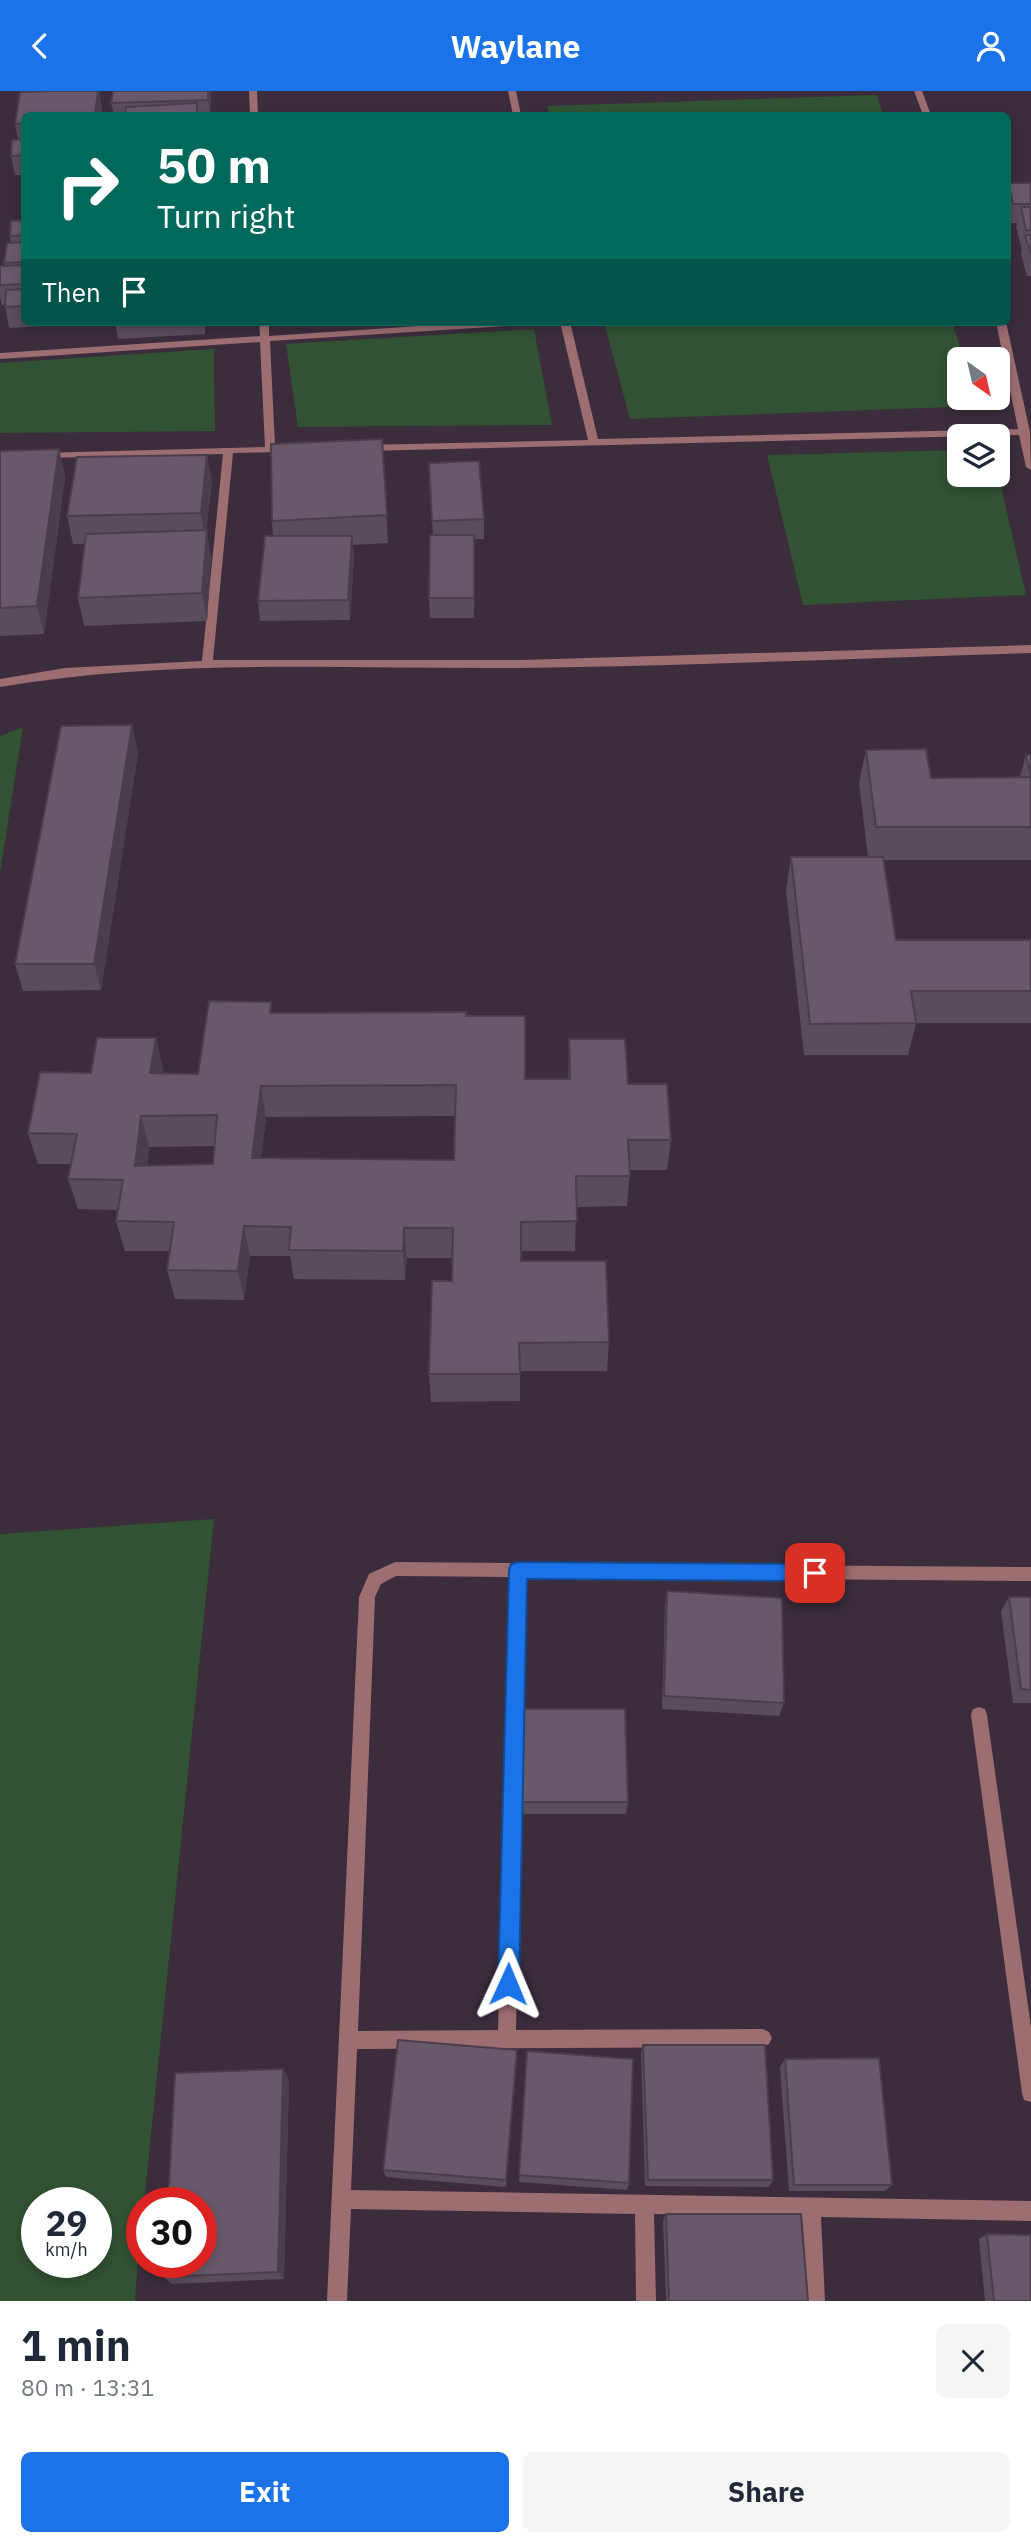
<!DOCTYPE html>
<html lang="en">
<head>
<meta charset="utf-8">
<style>
  :root { --surface:#fff; --page:#f6f6f7; --text:#1f2937; --muted:#747a83; --accent:#1a73e8 }
  body { margin:0; font-family:"IBM Plex Sans",sans-serif; background:var(--page); color:var(--text); height:100vh; display:flex; flex-direction:column; font-size:26px; white-space:nowrap }
  * { box-sizing:border-box; margin:0 }
  p { font-size:23px; color:var(--muted) }
  .icon { flex:none; width:38px; height:38px; fill:none; stroke:currentColor; stroke-width:2; stroke-linecap:round; stroke-linejoin:round }
  .map { position:relative; height:2210px; overflow:hidden }
  .side { display:flex; flex-direction:column; background:var(--surface); flex:1 }
  .side>* { flex:none }
  .banner { position:absolute; left:21px; top:21px; width:990px; height:214px; border-radius:10px; box-shadow:0 4px 10px #0003; background:#00695c; color:#fff; overflow:hidden }
  .needle { width:46px; rotate:146deg }
  .tools { position:absolute; left:947px; top:256px; display:grid; gap:14px }
  .tools a { display:grid; place-items:center; width:63px; height:63px; border-radius:10px; background:var(--surface); box-shadow:0 4px 10px #0003; font-size:35px }
  .speed { position:absolute; left:21px; top:2096px; display:flex; gap:14px; font-size:35px; font-weight:700; text-align:center }
  .speed>* { display:grid; place-content:center; width:91px; height:91px; border-radius:50%; background:var(--surface); box-shadow:0 4px 10px #0003; line-height:1 }
  .speed small { font-size:18px; font-weight:400 }
  .speed .limit { border:10px solid #d22; background:#fff; color:#111 }
  .pin { position:absolute; display:grid; place-items:center; width:60px; height:60px; color:#fff; margin:-30px; border-radius:14px; box-shadow:0 4px 10px #0006 }
  .me { position:absolute; width:77px; margin:-38px; rotate:1deg; stroke-linejoin:round; filter:drop-shadow(0 0 5px #0008) }
  .turn { display:flex; align-items:center; gap:24px; height:147px; padding:0 21px; font-size:32px }
  .turn .icon { width:91px; height:91px; stroke-width:2.5 }
  .turn b { display:block; font-size:49px; line-height:60px }
  .then { display:flex; align-items:center; height:66px; padding:0 21px; background:#0003; gap:14px; font-size:26px }
  .round { display:grid; place-items:center; flex:none; width:74px; height:74px; border-radius:10px; background:var(--page) }
  .overview { display:flex; align-items:center; justify-content:space-between; height:119px; padding:0 21px }
  h1 { font-size:42px; font-weight:700; line-height:52px }
  .button { display:flex; gap:14px; margin-top:auto; padding:14px 21px }
  .button a { flex:1; height:80px; border-radius:10px; background:var(--accent); color:#fff; font-size:28px; font-weight:700; line-height:80px; text-align:center }
  .button a+a { background:var(--page); color:var(--text) }
  header { display:flex; justify-content:space-between; align-items:center; height:91px; padding:0 21px; background:var(--accent); color:#fff; font-size:32px; font-weight:700 }
  .map>svg:first-child { display:block }
</style>
</head>
<body>
<header><svg class="icon" aria-label="back" viewBox="0 0 24 24"><path d="M15 5l-7 7 7 7"/></svg>Waylane<svg class="icon" aria-label="person" viewBox="0 0 24 24"><circle cx="12" cy="8" r="4"/><path d="M4 21q1-7 8-7t8 7"/></svg></header>
<div class="map">
<svg width="1031" height="2210" viewBox="0 0 1031 2210">
  <rect width="100%" height="100%" fill="#3b2d3c"/>
  <path fill="#315233" fill-rule="evenodd" d="M877 4 883 24H550L547 15Z
    M604 231H952L964 268H959V306H976L980 315 630 328Z
    M534 238 552 334 298 336 286 253Z
    M214 258 215 340 0 342V272Z
    M959 359V383L998 382 1026 504 803 514 767 364Z
    M23 636 0 782V645Z
    M214 1428 144 2112H142L135 2210H0V1443ZM96 2112V2172H37V2112Z"/>
  <g fill="none" stroke-linecap="round" stroke-linejoin="round">
    <path fill="#9c6d71" fill-rule="evenodd" d="M249 0H257L258 24H250Z
      M508 0H516L521 24H513Z
      M914 0H922L931 24H923Z
      M259 231H269V245L478 231H527L522 234 270 250 275 355H288L293 358 288 361 233 362 213 569H520L1031 554V562C860 567 689 575 518 577 345 578 171 567 0 596V588L65 577 202 570 223 363 43 367 39 366V362L265 356 260 251 0 268V262L260 245Z
      M560 231H570L598 348 1018 338 996 231H1006L1030 341 1031 379 1026 376 1019 344 365 360 360 357 365 354 588 349Z
      M395 1471 1031 1476V1490L526 1486 516 1939 763 1938 769 1941 772 1947 769 1953 763 1956 357 1958 351 2099 1031 2110V2130L821 2126 825 2210H805L802 2126 654 2123 656 2210H636L635 2123 351 2118 347 2210H327L359 1506 369 1483ZM396 1485 510 1486 498 1939 358 1940 375 1506 381 1493Z
      M979 1616 985 1618 987 1624 1031 1936V2011L1024 2009 1022 2002 971 1624 973 1618Z"/>
  </g>
  <path fill="#594d5b" fill-rule="evenodd" d="M54 0H99L102 18 101 24H24V84H15L11 65 12 49H18L15 33 20 1Z
    M211 0 210 24H114L111 12Z
    M1008 92H1031V185H1027L1021 163 1022 159 1016 136 1017 132H1008Z
    M24 129V231H90V232L9 237 5 214H2L0 207V175H5L4 172 11 152 10 145Z
    M115 231H205V243L118 248Z
    M382 348 388 452 353 454 354 465 350 529 260 530 258 510 273 445 272 430Z
    M59 358 65 386 44 543 0 545V360Z
    M207 364 212 392 206 439 211 467 207 530 84 535 78 507 85 453H73L67 425Z
    M429 372 484 428V448H475L474 527H430L429 507 433 444Z
    M132 634 138 662 101 899 23 900 15 873Z
    M866 659 931 687 1020 686 1026 664H1031V769H884L896 849H1031V932H916L908 964H804L786 799 791 766H868L859 692Z
    M273 922 466 925 525 988H568L569 948 628 993 671 1049 667 1079H630L627 1115 576 1116 575 1160H521V1170L609 1251 607 1280H520V1310L431 1311 429 1283 452 1190V1167H407L405 1189 294 1188 290 1165H250L244 1209 175 1208 167 1179 170 1160H125L116 1130 118 1119 78 1118 68 1088 71 1073H38L28 1042 91 982 156 947 163 979V982L198 983ZM455 1025 454 1069 261 1067 266 1026ZM215 1055 213 1073 147 1075 149 1056Z
    M667 1500 784 1612 779 1625 662 1618 665 1514Z
    M1009 1506H1031V1612H1013L1001 1520Z
    M518 1618 628 1711 626 1723H518Z
    M643 1954 773 2089 769 2096 645 2095 641 1962Z
    M527 1960 629 2092 627 2099 519 2091Z
    M517 1967 506 2096 386 2086 383 2079Z
    M785 1968 892 2094 885 2100H789L780 1976Z
    M289 1989 284 2188 172 2193 163 2186Z
    M666 2123 808 2210H666L663 2129Z
    M987 2143 1031 2210H985L979 2148Z"/>
  <path fill="#493e4a" d="M99 0 102 18 101 24H95Z
    M208 0H211L210 24 208 9Z
    M59 358 65 386 44 543 37 515Z
    M207 364 212 392 205 450 201 422Z
    M207 439 211 467 207 530 202 502Z
    M352 445 354 465 350 529 348 509Z
    M132 634 138 662 101 899 94 873Z
    M156 947 163 979 157 1013 150 982Z
    M261 995 266 1026 258 1098 252 1067Z
    M141 1025 149 1056 143 1105 135 1075Z
    M244 1135 250 1165 244 1209 238 1180Z
    M404 1137 407 1167 405 1189 403 1160Z
    M517 1959V1967L506 2096V2089Z
    M283 1978 289 1989 284 2188 278 2181Z"/>
  <path fill="#68596a" stroke="#493e4a" stroke-width="2" fill-rule="evenodd" d="M54 0H98L95 24H24V32L15 33 20 1Z
    M113 0H208V9L111 12Z
    M197 12V24H125L126 16Z
    M24 48V64L11 65 12 49Z
    M1008 92H1031V113H1013Z
    M1021 116H1031V139H1026Z
    M24 129V144L10 145 11 130Z
    M1025 144H1031V163Z
    M24 151V171L4 172 7 152Z
    M24 174V193L0 194V175Z
    M24 198V215L5 216 6 199Z
    M382 348 387 424 272 430 271 353Z
    M59 358 37 515 0 517V360Z
    M207 364 201 422 67 425 77 366Z
    M479 370 484 428 432 430 429 372Z
    M207 439 202 502 78 507 86 443Z
    M430 444H474V507H429Z
    M265 445H352L348 509 258 510Z
    M132 634 94 873H15L61 635Z
    M926 658 931 687 1031 686V736H876L866 659Z
    M1026 664H1031V685Z
    M791 766H883L896 849H1031V900H911L916 932 810 933Z
    M209 910 271 911 270 922 466 921V925H525V988H570L569 948H625L628 993H667L671 1049H628L630 1085H576L577 1130 521 1131V1170H606L609 1251 519 1252 520 1283H429L432 1190H452L453 1137H404L403 1160 289 1159 291 1136 244 1135 238 1180 167 1179 174 1131 116 1130 123 1089 68 1088 77 1043 28 1042 40 981 91 982 97 947H156L150 982 198 983ZM456 994 454 1069 252 1067 261 995ZM217 1024 213 1073 135 1075 141 1025Z
    M667 1500 782 1507 784 1612 664 1605Z
    M1009 1506H1031V1599L1021 1598Z
    M518 1618H625L628 1711H518Z
    M398 1949 517 1959 506 2089 383 2079Z
    M643 1954H765L773 2089H648Z
    M527 1960 633 1968 629 2092 519 2084Z
    M879 1967 892 2094H794L785 1968Z
    M283 1978 278 2181 163 2186 164 2172H201V2112H168L175 1982Z
    M666 2123H801L808 2210H669Z
    M987 2143 1031 2144V2210H994Z"/>
  <path fill="#1a73e8" stroke="#114b97" stroke-width="2" d="M518 1471 815 1473 821 1476 824 1482 821 1488 815 1490 527 1488 519 1893 516 1901 508 1904 501 1901 498 1893 509 1479 511 1473Z"/>
</svg>
<div class="tools">
<a><svg class="needle" viewBox="-14 -14 28 28"><path d="M0-13l5 13h-10z" fill="#e53935"/><path d="M0 13l5-13h-10z" fill="#747a83"/></svg></a>
<a><svg class="icon" aria-label="layers" viewBox="0 0 24 24"><path d="M12 4l9 5-9 5-9-5zM3 14l9 5 9-5"/></svg></a>
</div>
<div class="speed"><div>29<small>km/h</small></div><div class="limit">30</div></div>
<div class="pin" style="left:815px;top:1482px;background:#d93025"><svg class="icon" aria-label="arrive" viewBox="0 0 24 24"><path d="M6 21V4h12l-3 4 3 4H6"/></svg></div>
<svg class="me" style="left:508px;top:1893px" viewBox="-20 -20 40 40"><path d="M0-17L14 15 0 8-14 15z" fill="#1a73e8" stroke="#fff" stroke-width="4"/></svg>
<div class="banner">
<div class="turn"><svg class="icon" aria-label="right" viewBox="0 0 24 24"><path d="M7 20v-9h11M14 6l5 5-5 5"/></svg><div><b>50 m</b>Turn right</div></div>
<div class="then">Then<svg class="icon" aria-label="arrive" viewBox="0 0 24 24"><path d="M6 21V4h12l-3 4 3 4H6"/></svg></div>
</div>
</div>
<section class="side">
<div class="overview"><div><h1>1 min</h1><p>80 m · 13:31</p></div><a class="round"><svg class="icon" aria-label="close" viewBox="0 0 24 24"><path d="M6 6l12 12M18 6L6 18"/></svg></a></div>
<div class="button"><a>Exit</a><a>Share</a></div>
</section>
</body>
</html>
